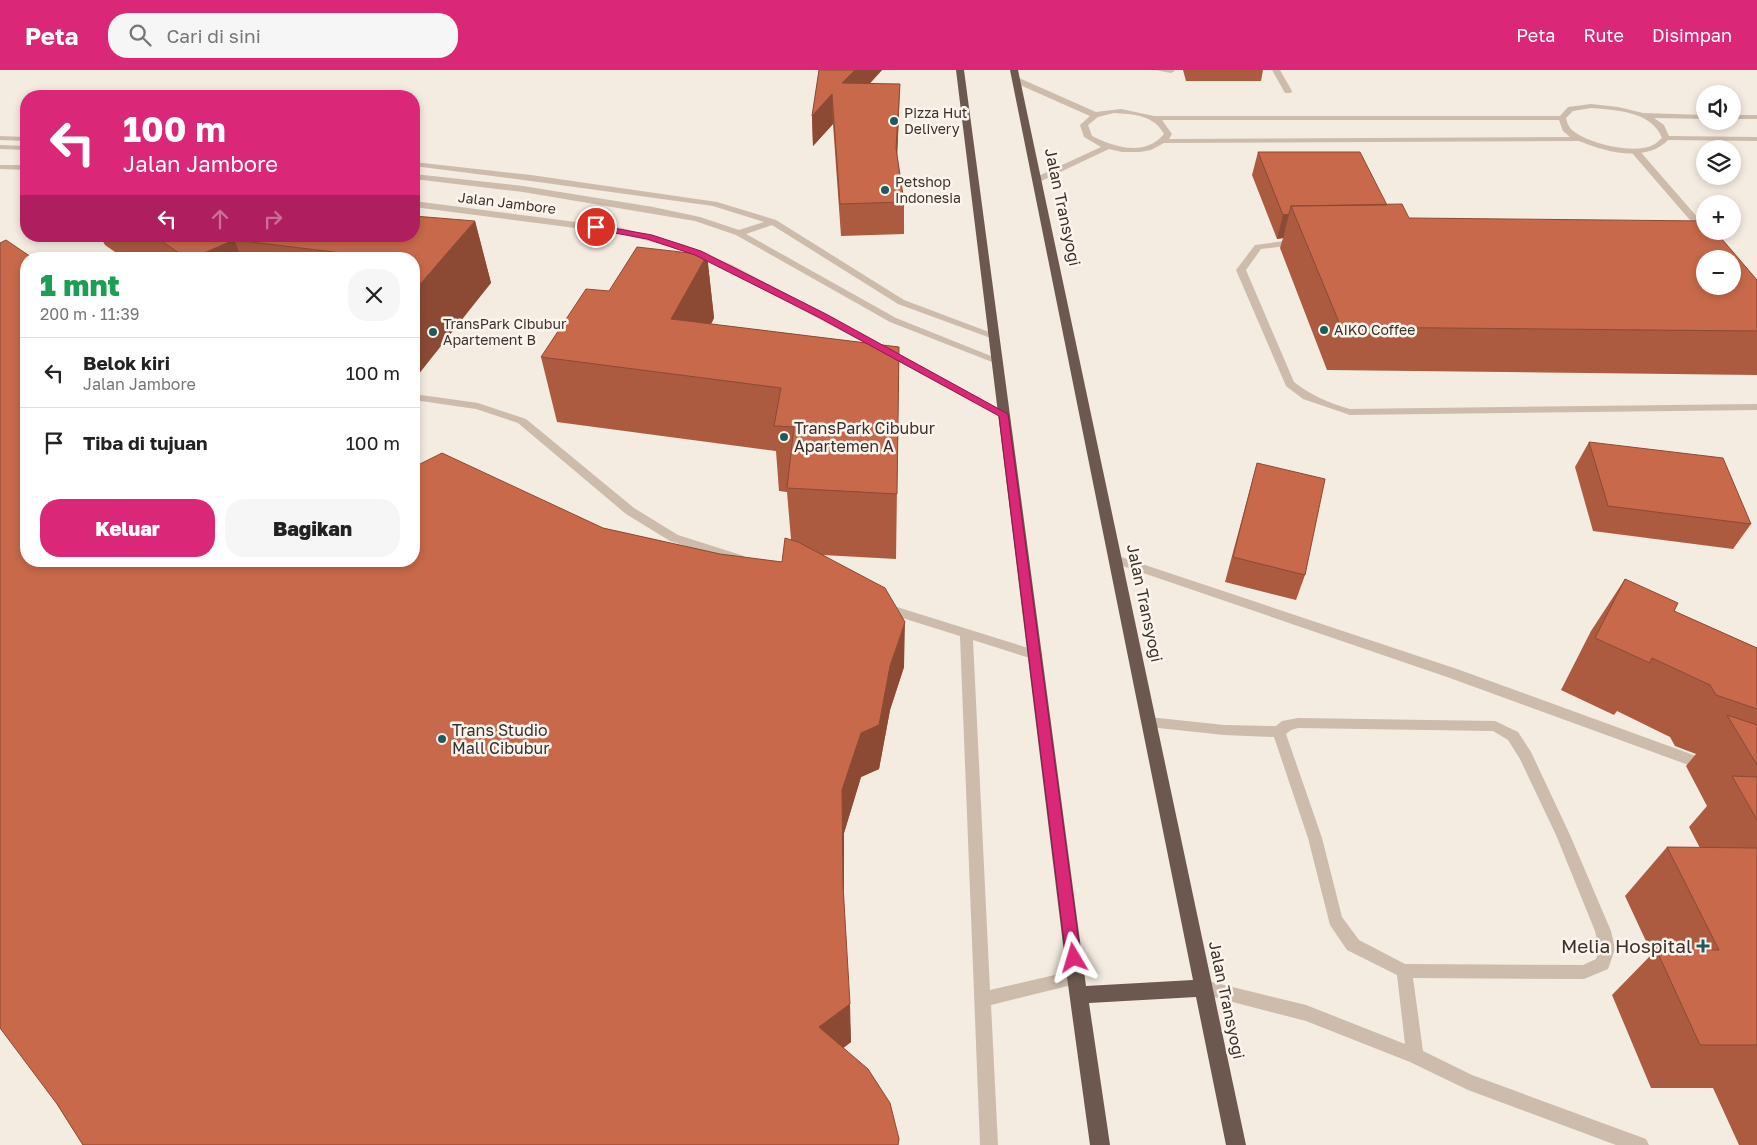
<!DOCTYPE html>
<html lang="id">
<head>
<meta charset="utf-8">
<style>
  :root { --surface:#fff; --page:#f6f6f6; --text:#222; --muted:#767676; --line:#e0e0e0; --accent:#db2777 }
  body { margin:0; font-family:"Golos Text",sans-serif; background:var(--page); color:var(--text); height:100vh; display:flex; flex-direction:column; font-size:19px; white-space:nowrap }
  * { box-sizing:border-box; margin:0 }
  p { font-size:16px; color:var(--muted) }
  .icon { flex:none; width:28px; height:28px; fill:none; stroke:currentColor; stroke-width:2; stroke-linecap:round; stroke-linejoin:round }
  .map { position:relative; flex:1; overflow:hidden }
  .drawer { position:absolute; left:20px; top:182px; width:400px; height:315px; display:flex; flex-direction:column; background:var(--surface); border-radius:20px; box-shadow:0 2px 8px #0003 }
  .drawer>* { flex:none }
  .hud { position:absolute; left:20px; top:20px; width:400px; height:152px; border-radius:20px; box-shadow:0 2px 8px #0003; background:#db2777; color:#fff; overflow:hidden }
  .controls { position:absolute; left:1696px; top:15px; display:grid; gap:10px }
  .controls a { display:grid; place-items:center; width:45px; height:45px; border-radius:50%; background:var(--surface); box-shadow:0 2px 8px #0003; font-size:25px }
  .pin { position:absolute; display:grid; place-items:center; width:42px; height:42px; color:#fff; margin:-21px; border:2px solid #fff; border-radius:50%; box-shadow:0 1px 5px #0007 }
  .me { position:absolute; width:55px; margin:-28px; rotate:353deg; stroke-linejoin:round; filter:drop-shadow(0 0 4px #0008) }
  .turn { display:flex; align-items:center; gap:18px; height:105px; padding:0 20px; font-size:22px }
  .turn .icon { width:65px; height:65px; stroke-width:2.5 }
  .turn b { display:block; font-size:35px; line-height:42px }
  .lanes { display:flex; align-items:center; height:48px; padding:0 20px; background:#0003; justify-content:center; gap:25px; direction:ltr }
  .lanes .off { opacity:.35 }
  .round { display:grid; place-items:center; flex:none; width:52px; height:52px; border-radius:20px; background:var(--page) }
  .head { display:flex; align-items:center; justify-content:space-between; height:85px; padding:0 20px }
  h1 { font-size:30px; font-weight:800; line-height:38px; color:#1e9e55 }
  .button { display:flex; gap:10px; margin-top:auto; padding:10px 20px }
  .button a { flex:1; height:58px; border-radius:20px; background:var(--accent); color:#fff; font-size:20px; font-weight:800; line-height:58px; text-align:center }
  .button a+a { background:var(--page); color:var(--text) }
  ul { padding:0; list-style:none }
  li { display:flex; align-items:center; gap:15px; height:70px; padding:0 20px; border-top:1px solid var(--line) }
  li div { flex:1 }
  li b { display:block; font-size:19px }
  li em { font-style:normal }
  header { display:flex; align-items:center; gap:30px; box-sizing:border-box; height:70px; padding:0 25px; background:var(--accent); color:#fff }
  header strong { font-size:24px }
  nav { display:flex; gap:28px; margin-inline-start:auto; font-size:18px }
  .search { width:350px; height:45px; background:var(--page); display:flex; align-items:center; gap:12px; box-sizing:border-box; padding:0 18px; border-radius:20px; color:var(--muted); font-size:19px }
  .map>svg:first-child { display:block }
</style>
</head>
<body>
<header>
<strong>Peta</strong>
<div class="search"><svg class="icon" aria-label="search" viewBox="0 0 24 24"><circle cx="10" cy="10" r="6"/><path d="M15 15l6 6"/></svg>Cari di sini</div>
<nav><a>Peta</a><a>Rute</a><a>Disimpan</a></nav>
</header>
<div class="map">
<svg width="1757" height="1075" viewBox="0 0 1757 1075">
  <rect width="100%" height="100%" fill="#f4ebe1"/>
  <g fill="none" stroke-linecap="round" stroke-linejoin="round">
    <path fill="#cdbbac" fill-rule="evenodd" d="M1155 0H1174L1175 1 1171 3Z
      M1272 0H1280L1292 21 1291 23H1285Z
      M1632 79H1638L1705 156V161L1709 162 1708 164H1702L1632 83Z
      M1298 169 1303 172 1301 174 1261 179 1246 200 1294 312C1312 326 1329 333 1350 339L1757 334V340L1350 345 1303 329 1286 316 1236 200 1255 175Z
      M414 324 478 333 526 349 634 438 678 465 744 486 746 489 740 493 670 471 626 444 518 353 476 339 414 330Z
      M1115 485 1457 599 1710 691 1712 695 1710 699 1705 701 1447 607 1111 492 1109 489 1111 486Z
      M884 533 1041 582 1042 585 1041 588 1036 590 973 570 990 920 1076 900 1082 902 1084 907 1082 912 1076 914 991 935 998 1075H980L960 566 880 541 878 538 880 535Z
      M1149 647 1224 655 1276 656 1282 651 1298 648 1495 651 1518 662 1531 682 1570 765 1611 861 1615 879 1608 899 1584 909 1413 908 1423 981 1472 1005 1646 1069 1649 1075H1616L1468 1020 1410 992 1306 951 1198 923 1196 918 1198 913 1204 910 1306 935 1405 974 1397 905 1347 880 1330 855 1308 768 1274 667 1224 665 1149 657 1144 656 1142 652 1144 648ZM1298 658 1493 661 1508 670 1520 689 1556 765 1595 861 1599 879 1596 889 1583 895 1405 894 1359 870 1342 847 1322 768 1286 664 1291 660Z"/>
    <path fill="#cdbbac" fill-rule="evenodd" d="M1013 8H1019L1096 42 1121 39 1154 46H1560L1568 37 1591 34 1618 37 1643 43 1705 45V49L1654 48 1664 55 1669 66 1757 67V71L1668 70C1646 93 1605 82 1579 71L1164 73 1151 80 1140 82H1122L1109 79 1037 113 1034 112V108L1101 77 1084 67 1080 55 1090 46 1013 12ZM1591 38C1615 40 1652 41 1662 68 1659 70 1656 74 1653 75 1634 85 1585 73 1571 59 1568 56 1567 52 1566 48L1573 41ZM1114 43C1133 44 1154 45 1164 64 1145 87 1114 77 1092 66L1088 55 1098 47ZM1162 50H1559L1563 61 1570 67 1169 69 1172 64Z
      M1732 45H1757V49H1732Z
      M0 66 26 67V71L0 70Z
      M0 75 26 76V80L0 79Z
      M414 92 531 105 717 132 776 150 904 230 997 265 992 268 988 267 898 234 772 155 746 164 896 248 1001 290 1000 292H992L890 252 736 165 695 151 523 122 414 109V104L523 116 653 137 700 147 739 160 764 152 713 136 531 111 414 96Z
      M0 95H26V100L0 99Z
      M414 131 622 158 685 175 732 195 826 244 1009 344 1008 346H1000L726 199 679 179 622 164 414 137Z"/>
    <path fill="#6c584f" fill-rule="evenodd" d="M956 0H964L1086 916 1193 910 1010 0H1018L1246 1075H1226L1196 927 1089 933 1110 1075H1090L1067 907Z"/>
  </g>
  <path fill="#ac5a40" d="M819 0H882L870 13 899 44 897 85 904 132V164L841 166 833 54 813 76 812 46Z
    M1183 0H1263L1261 11H1186Z
    M1258 82 1387 135 1409 148 1757 210V305L1327 300 1280 178 1283 168 1277 169 1252 105Z
    M475 151 491 213 414 189H125L105 175 100 166H414Z
    M707 185 714 248 711 254 899 277 896 489 823 485 904 597 890 640 879 699 861 707 844 763V840L851 972 843 978 899 1069 898 1075H83L57 1034 26 491 418 395 603 458 720 484 782 492 791 469 787 422 779 421 776 381 557 352 541 287 609 221Z
    M1589 372 1751 454 1733 479 1593 461 1575 397Z
    M1257 393 1305 505 1296 530 1225 512Z
    M1625 509 1674 541 1757 578V1075H1739L1713 1018H1651L1612 925 1652 884 1625 826 1667 777 1700 778 1689 757 1707 736 1686 696 1696 684 1675 676 1670 667 1617 641 1614 645 1561 620 1591 561Z"/>
  <path fill="#8c4a34" d="M855 0H882L843 43 842 13Z
    M900 14 899 44 896 110V78Z
    M832 24 833 54 813 76 812 46Z
    M1289 144 1283 168 1277 169 1283 145Z
    M475 151 491 213 414 310V221Z
    M234 170 242 189H190Z
    M707 185 714 248 684 306 671 249Z
    M905 552 904 597 890 640 879 699 861 707 844 763V855L843 815 842 720 861 663 890 596Z
    M850 934 851 972 822 994 819 957Z"/>
  <path fill="#c8694b" stroke="#8c4a34" fill-rule="evenodd" d="M819 0H855L842 13 900 14 896 78 904 132 840 134 832 24 812 46Z
    M1258 82H1360L1387 135 1291 136 1289 144 1283 145Z
    M1402 134 1409 148 1705 151V161H1715L1757 210V261L1341 257 1291 136ZM1705 189H1732V216H1705Z
    M414 146 475 151 414 221V189H356L359 185 234 170 190 189H188L154 166H414Z
    M6 170 34 189H26V491H414V392L418 395 442 383 603 458 720 484 782 492 785 468 798 472 885 518 905 552 890 596 879 655 861 663 842 720 843 815 850 934 819 957 868 999 890 1033 899 1069 898 1075H83L57 1034 0 958V173Z
    M637 177 707 185 671 249 899 277 897 424 787 418 794 357 774 356 781 318 541 287 586 219 609 221Z
    M1589 372 1723 388 1751 454 1608 436Z
    M1257 393 1325 409 1305 505 1233 487Z
    M1625 509 1678 533 1674 541 1757 578V639L1716 625 1710 615 1652 588 1650 593 1595 568Z
    M1727 645 1757 655V695Z
    M1732 706 1757 707V750Z
    M1667 777 1757 778V975H1700L1656 879 1719 880Z"/>
  <path fill="#db2777" stroke="#8e194d" d="M596 155 652 165 701 181 826 244 1008 344 1081 888 1079 893 1074 895 1069 893 1066 888 999 346 820 248 695 185 647 169 593 159V156Z"/>
  <g fill="#1f5a5e" stroke="#fbf5ee" stroke-width="2">
    <circle cx="894" cy="51" r="5"/>
    <circle cx="885" cy="120" r="5"/>
    <circle cx="1324" cy="260" r="5"/>
    <circle cx="433" cy="262" r="5"/>
    <circle cx="784" cy="367" r="5"/>
    <circle cx="442" cy="669" r="5"/>
    <path d="M1700.5 868.5h5v5h5v5h-5v5h-5v-5h-5v-5h5z"/>
  </g>
  <g text-anchor="middle" stroke-width="5" stroke-linejoin="round" paint-order="stroke">
    <g font-size="14" fill="#3b302b" stroke="#fbf5ee" text-anchor="start">
      <text x="904" y="48">Pizza Hut<tspan x="904" dy="16">Delivery</tspan></text>
      <text x="895" y="117">Petshop<tspan x="895" dy="16">Indonesia</tspan></text>
      <text x="443" y="259">TransPark Cibubur<tspan x="443" dy="16">Apartement B</tspan></text>
      <text x="1334" y="265">AIKO Coffee</text>
    </g>
    <g font-size="14" fill="#3b302b" stroke="#fbf5ee">
      <text transform="translate(507 133) rotate(7)" y="5">Jalan Jambore</text>
    </g>
    <g font-size="16" fill="#3b302b" stroke="#fbf5ee">
      <text transform="translate(1063 137) rotate(78)" y="6">Jalan Transyogi</text>
      <text transform="translate(1145 533) rotate(78)" y="6">Jalan Transyogi</text>
      <text transform="translate(1227 930) rotate(78)" y="6">Jalan Transyogi</text>
    </g>
    <g font-size="16" fill="#3b302b" stroke="#fbf5ee" text-anchor="start">
      <text x="794" y="364">TransPark Cibubur<tspan x="794" dy="18">Apartemen A</tspan></text>
      <text x="452" y="666">Trans Studio<tspan x="452" dy="18">Mall Cibubur</tspan></text>
    </g>
    <g font-size="19" fill="#3b302b" stroke="#fbf5ee" text-anchor="end">
      <text x="1692" y="883">Melia Hospital</text>
    </g>
  </g>
</svg>
<div class="controls">
<a><svg class="icon" aria-label="sound" viewBox="0 0 24 24"><path d="M4 9h4l5-4v14l-5-4H4zM17 9q2 3 0 6"/></svg></a>
<a><svg class="icon" aria-label="layers" viewBox="0 0 24 24"><path d="M12 4l9 5-9 5-9-5zM3 14l9 5 9-5"/></svg></a>
<a>+</a>
<a>−</a>
</div>
<div class="pin" style="left:596px;top:157px;background:#d93025"><svg class="icon" aria-label="arrive" viewBox="0 0 24 24"><path d="M6 21V4h12l-3 4 3 4H6"/></svg></div>
<svg class="me" style="left:1074px;top:888px" viewBox="-20 -20 40 40"><path d="M0-17L14 15 0 8-14 15z" fill="#db2777" stroke="#fff" stroke-width="4"/></svg>
<div class="hud">
<div class="turn"><svg class="icon" aria-label="left" viewBox="0 0 24 24"><path d="M17 20v-9H6M10 6l-5 5 5 5"/></svg><div><b>100 m</b>Jalan Jambore</div></div>
<div class="lanes"><svg class="icon" aria-label="left" viewBox="0 0 24 24"><path d="M17 20v-9H6M10 6l-5 5 5 5"/></svg><svg class="icon off" aria-label="ahead" viewBox="0 0 24 24"><path d="M12 20V5M6 11l6-6 6 6"/></svg><svg class="icon off" aria-label="right" viewBox="0 0 24 24"><path d="M7 20v-9h11M14 6l5 5-5 5"/></svg></div>
</div>
<section class="drawer">
<div class="head"><div><h1>1 mnt</h1><p>200 m · 11:39</p></div><a class="round"><svg class="icon" aria-label="close" viewBox="0 0 24 24"><path d="M6 6l12 12M18 6L6 18"/></svg></a></div>
<ul>
<li><svg class="icon" aria-label="left" viewBox="0 0 24 24"><path d="M17 20v-9H6M10 6l-5 5 5 5"/></svg><div><b>Belok kiri</b><p>Jalan Jambore</p></div><em>100 m</em></li>
<li><svg class="icon" aria-label="arrive" viewBox="0 0 24 24"><path d="M6 21V4h12l-3 4 3 4H6"/></svg><div><b>Tiba di tujuan</b></div><em>100 m</em></li>
</ul>
<div class="button"><a>Keluar</a><a>Bagikan</a></div>
</section>
</div>
</body>
</html>
